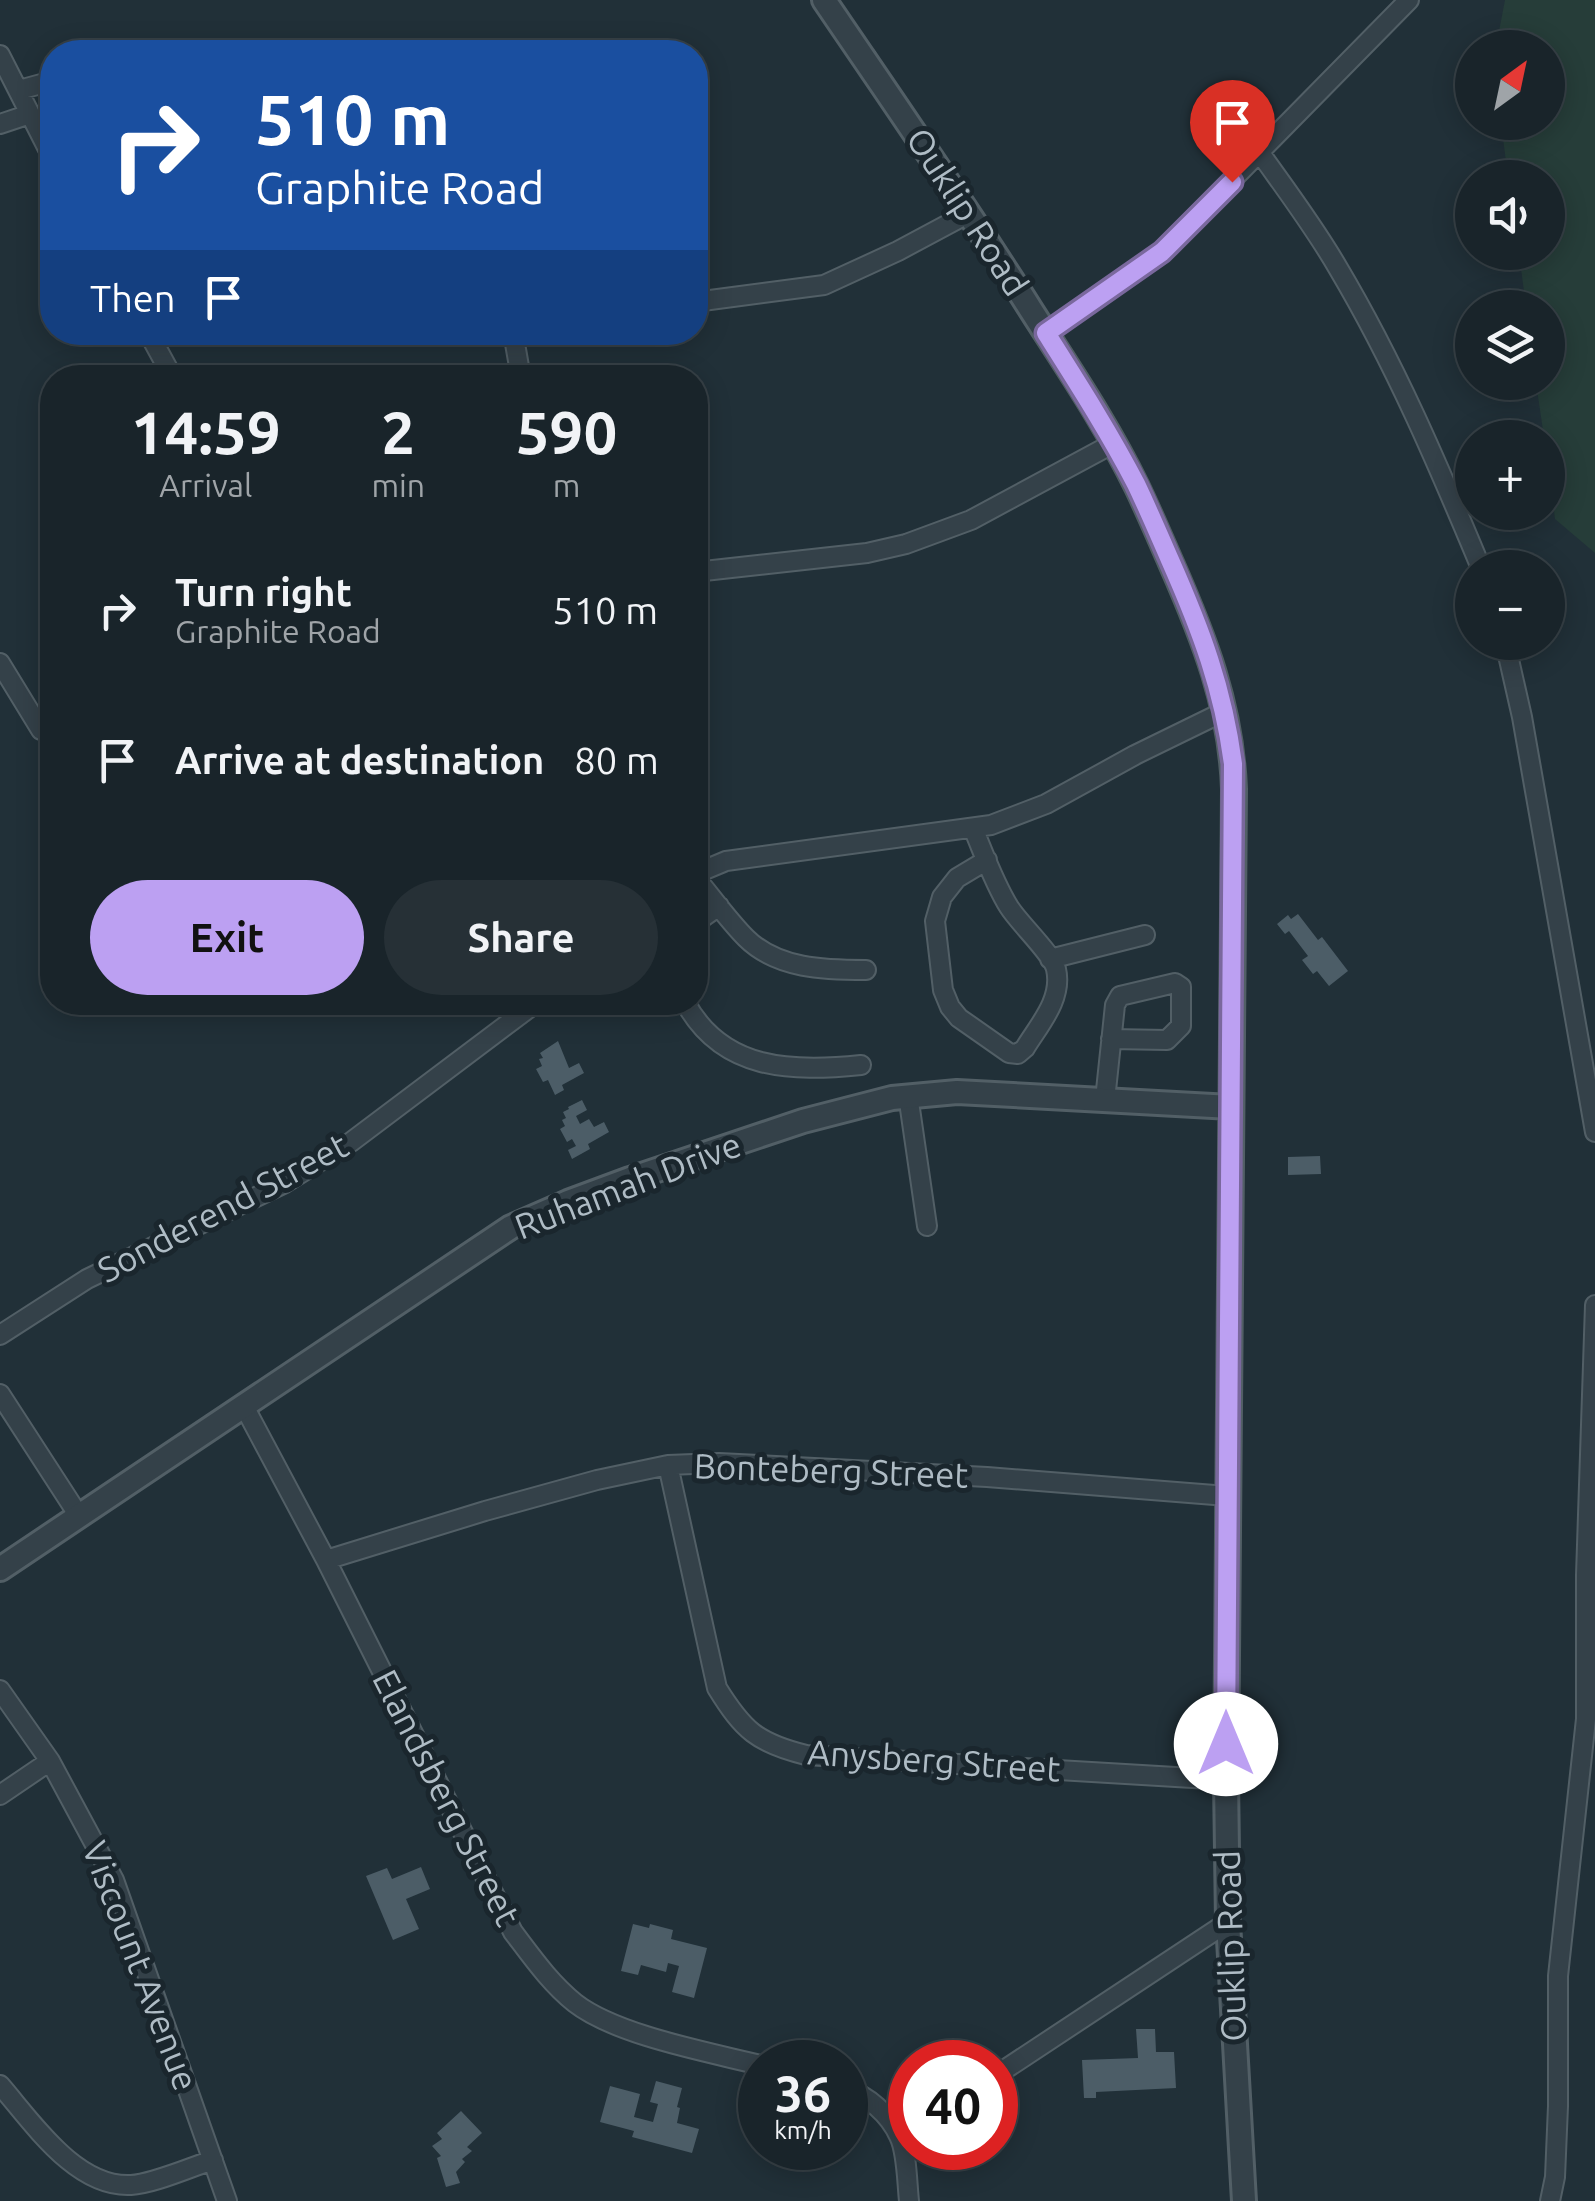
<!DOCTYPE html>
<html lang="en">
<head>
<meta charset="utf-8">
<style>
  :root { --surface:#19242a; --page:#263036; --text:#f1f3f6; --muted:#9fa4a8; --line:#374147; --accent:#bca0f2 }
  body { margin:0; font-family:Ubuntu,sans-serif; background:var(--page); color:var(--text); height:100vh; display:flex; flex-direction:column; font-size:38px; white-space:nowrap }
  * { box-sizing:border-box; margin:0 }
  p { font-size:32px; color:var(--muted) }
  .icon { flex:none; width:55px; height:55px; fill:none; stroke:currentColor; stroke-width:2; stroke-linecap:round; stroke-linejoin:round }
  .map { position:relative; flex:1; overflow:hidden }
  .panel { position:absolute; left:40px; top:365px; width:668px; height:650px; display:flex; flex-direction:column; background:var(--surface); border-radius:40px; box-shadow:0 5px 25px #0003,0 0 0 2px var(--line) }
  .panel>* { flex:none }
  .guide { position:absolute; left:40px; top:40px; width:668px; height:305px; border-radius:40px; box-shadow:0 5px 25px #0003,0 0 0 2px var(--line); background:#1a4fa0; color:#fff; overflow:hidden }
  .needle { width:65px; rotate:33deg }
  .buttons { position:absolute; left:1455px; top:30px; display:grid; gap:20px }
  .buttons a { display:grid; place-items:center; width:110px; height:110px; border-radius:50%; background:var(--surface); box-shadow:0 5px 25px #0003,0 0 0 2px var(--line); font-size:50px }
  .speed { position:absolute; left:738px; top:2040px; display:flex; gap:20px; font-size:50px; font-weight:700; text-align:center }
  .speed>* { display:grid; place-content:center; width:130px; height:130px; border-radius:50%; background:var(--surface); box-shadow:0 5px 25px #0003,0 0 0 2px var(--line); line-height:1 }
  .speed small { font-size:25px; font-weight:400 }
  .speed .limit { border:15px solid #d22; background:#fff; color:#111 }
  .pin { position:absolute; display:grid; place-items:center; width:85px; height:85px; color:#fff; margin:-102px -42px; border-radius:50% 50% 50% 0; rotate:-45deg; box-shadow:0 0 10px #0007 }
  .pin .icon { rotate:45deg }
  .me { position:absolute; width:110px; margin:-55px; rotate:0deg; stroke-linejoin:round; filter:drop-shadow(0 0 8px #0008) }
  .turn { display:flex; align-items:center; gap:35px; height:210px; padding:0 50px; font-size:45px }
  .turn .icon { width:130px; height:130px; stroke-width:2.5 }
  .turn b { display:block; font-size:70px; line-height:85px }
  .then { display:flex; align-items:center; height:95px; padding:0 50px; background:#0003; gap:20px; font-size:38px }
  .eta { display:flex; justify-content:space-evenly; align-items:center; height:170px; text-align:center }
  .eta b { font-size:60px; font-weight:600; line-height:70px }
  .button { display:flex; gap:20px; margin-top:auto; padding:20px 50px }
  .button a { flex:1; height:115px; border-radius:60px; background:var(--accent); color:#111; font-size:40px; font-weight:600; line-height:115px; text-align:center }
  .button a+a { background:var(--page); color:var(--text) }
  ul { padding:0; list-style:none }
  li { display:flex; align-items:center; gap:30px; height:150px; padding:0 50px }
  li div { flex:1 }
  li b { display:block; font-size:38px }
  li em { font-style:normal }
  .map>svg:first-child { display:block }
</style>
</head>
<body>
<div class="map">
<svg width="1595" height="2201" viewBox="0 0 1595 2201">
  <rect width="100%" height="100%" fill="#213038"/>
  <path fill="#263d39" d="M1505 0H1595V553L1555 519 1548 462V438L1544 437 1536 383 1548 382V308L1526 307 1519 253 1548 252V178L1508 177 1501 123 1548 122V48L1496 47Z"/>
  <path fill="#4c5d67" d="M1298 914 1318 940 1322 937 1348 971 1329 986 1317 971 1313 974 1302 960 1308 956 1289 931 1285 934 1277 924 1288 915 1291 919Z
    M558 1041 569 1068 579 1063 584 1073 562 1085 564 1090 555 1095 548 1080 543 1082 536 1069 542 1066 539 1059 543 1058 540 1053Z
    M582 1100 587 1110 576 1116 580 1124 589 1119 594 1127 604 1122 609 1132 588 1144 590 1149 572 1159 568 1150 576 1146 572 1139 567 1142 560 1129 565 1126 562 1120 566 1118 563 1112 569 1109 568 1107Z
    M1320 1156 1321 1174 1288 1175V1157Z
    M421 1867 430 1889 406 1899 419 1929 393 1940 366 1876 387 1868 392 1879Z
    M633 1924 649 1928 650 1924 673 1930 671 1939 707 1948 694 1998 672 1992 679 1966 668 1963 666 1972 641 1965 638 1975 621 1971Z
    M1136 2029H1155L1156 2052H1174L1176 2088 1096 2092V2098H1084L1082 2060 1138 2058Z
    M656 2081 682 2088 677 2107 680 2108 677 2123 699 2129 692 2153 632 2137 634 2131 600 2122 610 2086 640 2094 634 2117 653 2122 658 2104 650 2102Z
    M461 2111 482 2133 467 2147 472 2151 462 2159 465 2162 456 2172 460 2183 446 2187 437 2158 441 2156 432 2146 442 2139 437 2133Z"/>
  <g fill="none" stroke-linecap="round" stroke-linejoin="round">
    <defs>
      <path id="minor" d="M0 55 52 157
        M19 90 52 81
        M0 124 30 114
        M1260 153C1287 191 1315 228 1338 268 1395 364 1438 465 1481 568
        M695 302 824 285 898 251 969 213
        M148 332 173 378
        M513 332 521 378
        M1046 333 1161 252 1409 0
        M695 572 867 553 906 544 971 520 1114 443
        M1505 642 1522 717 1595 1132
        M0 663 41 730
        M973 828C984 854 994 883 1009 907 1019 923 1053 955 1056 969 1063 999 1039 1025 1025 1048L1018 1054 1009 1053 959 1018 950 1007 943 990 935 921 942 897 957 878 987 860
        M695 874 726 861 991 825 1046 804 1135 755 1225 711
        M695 877C712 897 728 920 746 938 777 969 825 970 866 970
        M695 923 719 906
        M1050 959 1145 935
        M685 1002C722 1071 792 1072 861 1065
        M908 1095 927 1226
        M1105 1100 1115 1005 1120 996 1175 983 1181 987V1026L1167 1040 1111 1039
        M0 1335 87 1279 285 1183 351 1142 537 1002
        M0 1394 79 1516
        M244 1406 326 1560 513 1932C532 1957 550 1983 575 2003 616 2035 708 2052 760 2065
        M668 1465 717 1688C743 1730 757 1743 806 1755L1226 1780
        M326 1560 485 1511 597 1480 668 1465 719 1463 987 1477 1227 1496
        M0 1690 50 1761 114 1880 227 2201
        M0 1795 50 1761
        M995 2076 1228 1922
        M0 2085C33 2123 76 2188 131 2185 153 2184 191 2167 213 2160
        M845 2088C868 2096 889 2114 899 2136 907 2151 907 2183 909 2201
        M1550 2201 1555 2177 1558 2106V1976L1586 1719V1575L1595 1305"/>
      <path id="tertiary" d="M824 0C894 103 965 205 1031 310 1068 368 1107 425 1137 487 1149 512 1160 538 1171 563 1204 638 1231 706 1234 789L1226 1780 1228 1922 1244 2201
        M0 1569 511 1227 568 1202 630 1179 803 1121 892 1098 957 1092 1231 1107"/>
    </defs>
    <use href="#minor" stroke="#525f66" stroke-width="22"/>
    <use href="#tertiary" stroke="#525f66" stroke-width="28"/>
    <use href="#minor" stroke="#344149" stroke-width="18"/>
    <use href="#tertiary" stroke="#344149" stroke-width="22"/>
  </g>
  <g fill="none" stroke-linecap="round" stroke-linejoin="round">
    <defs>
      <path id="route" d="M1226 1744 1233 764C1223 688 1201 630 1170 560 1159 535 1148 509 1136 484 1109 432 1077 382 1046 333L1162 252 1232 182"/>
    </defs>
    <use href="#route" stroke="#7a689d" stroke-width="25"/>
    <use href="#route" stroke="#bca0f2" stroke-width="18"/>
  </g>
  <g text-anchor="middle" stroke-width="10" stroke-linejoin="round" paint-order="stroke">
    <g font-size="35" fill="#afbcc5" stroke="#1a262d">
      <text transform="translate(967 212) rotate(57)" y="12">Ouklip Road</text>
      <text transform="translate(628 1186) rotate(-21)" y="12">Ruhamah Drive</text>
      <text transform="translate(223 1208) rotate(-28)" y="12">Sonderend Street</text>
      <text transform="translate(831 1471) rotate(2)" y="12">Bonteberg Street</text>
      <text transform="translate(934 1761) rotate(4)" y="12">Anysberg Street</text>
      <text transform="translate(446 1798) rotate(63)" y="12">Elandsberg Street</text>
      <text transform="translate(1231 1946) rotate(-92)" y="12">Ouklip Road</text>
      <text transform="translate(140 1966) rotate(69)" y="12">Viscount Avenue</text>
    </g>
  </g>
</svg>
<div class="buttons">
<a><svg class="needle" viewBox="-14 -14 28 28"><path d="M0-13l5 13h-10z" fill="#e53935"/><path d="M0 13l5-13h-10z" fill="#9fa4a8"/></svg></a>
<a><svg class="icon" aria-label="sound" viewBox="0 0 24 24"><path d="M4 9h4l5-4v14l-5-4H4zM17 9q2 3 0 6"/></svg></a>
<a><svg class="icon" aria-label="layers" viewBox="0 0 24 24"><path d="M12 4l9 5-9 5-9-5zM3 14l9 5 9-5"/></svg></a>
<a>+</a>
<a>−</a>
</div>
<div class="speed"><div>36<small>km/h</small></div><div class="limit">40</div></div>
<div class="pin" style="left:1232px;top:182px;background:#d93025"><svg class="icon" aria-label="arrive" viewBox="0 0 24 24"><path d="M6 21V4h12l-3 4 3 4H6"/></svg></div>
<svg class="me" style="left:1226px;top:1744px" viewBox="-20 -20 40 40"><circle r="19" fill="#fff"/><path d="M0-13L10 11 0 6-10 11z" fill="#bca0f2"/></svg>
<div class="guide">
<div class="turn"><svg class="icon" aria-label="right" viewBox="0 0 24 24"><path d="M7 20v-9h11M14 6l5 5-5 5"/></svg><div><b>510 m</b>Graphite Road</div></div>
<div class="then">Then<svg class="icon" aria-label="arrive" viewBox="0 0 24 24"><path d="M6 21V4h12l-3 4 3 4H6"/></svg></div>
</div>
<section class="panel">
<div class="eta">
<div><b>14:59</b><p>Arrival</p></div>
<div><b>2</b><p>min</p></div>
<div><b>590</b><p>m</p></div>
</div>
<ul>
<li><svg class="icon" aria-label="right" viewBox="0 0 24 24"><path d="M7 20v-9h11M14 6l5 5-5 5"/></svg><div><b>Turn right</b><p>Graphite Road</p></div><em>510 m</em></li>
<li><svg class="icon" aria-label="arrive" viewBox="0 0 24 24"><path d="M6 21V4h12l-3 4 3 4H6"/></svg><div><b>Arrive at destination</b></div><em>80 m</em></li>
</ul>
<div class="button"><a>Exit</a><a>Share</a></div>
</section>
</div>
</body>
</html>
